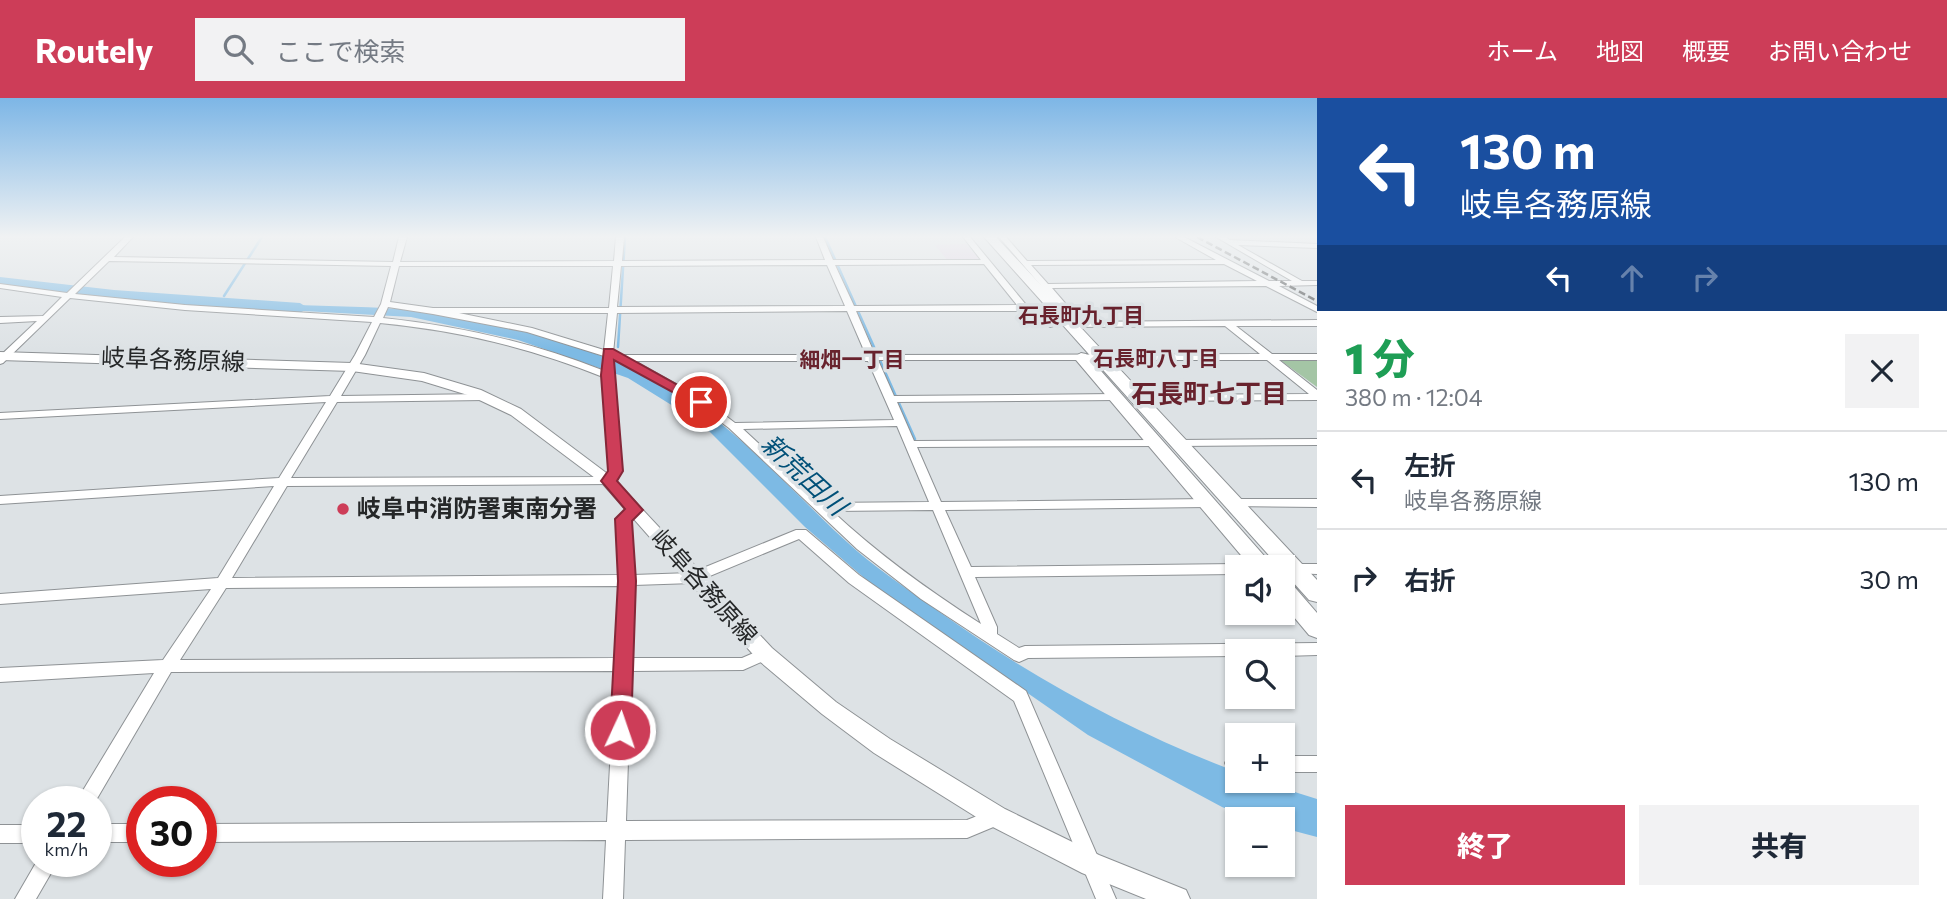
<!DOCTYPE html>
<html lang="ja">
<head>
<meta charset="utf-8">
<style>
  :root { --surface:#fff; --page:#f2f2f3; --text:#1f2937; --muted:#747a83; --line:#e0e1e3; --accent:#cd3d58 }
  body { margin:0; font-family:Commissioner,"Noto Sans JP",sans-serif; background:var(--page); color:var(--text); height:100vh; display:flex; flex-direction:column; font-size:26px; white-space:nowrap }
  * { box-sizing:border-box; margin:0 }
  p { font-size:23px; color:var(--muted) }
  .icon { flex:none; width:38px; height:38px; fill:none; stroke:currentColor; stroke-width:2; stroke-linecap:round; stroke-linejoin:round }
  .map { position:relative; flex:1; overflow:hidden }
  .drawer { display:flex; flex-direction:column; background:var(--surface); width:630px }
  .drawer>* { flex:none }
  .banner { background:#1a4fa0; color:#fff; overflow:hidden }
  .controls { position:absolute; left:1225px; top:457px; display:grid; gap:14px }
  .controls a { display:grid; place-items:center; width:70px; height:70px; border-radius:0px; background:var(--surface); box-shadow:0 2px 5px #0004; font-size:35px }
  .speed { position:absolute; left:21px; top:688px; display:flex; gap:14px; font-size:35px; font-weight:700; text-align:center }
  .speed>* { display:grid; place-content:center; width:91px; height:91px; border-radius:50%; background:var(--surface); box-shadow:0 2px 5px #0004; line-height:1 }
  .speed small { font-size:18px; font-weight:400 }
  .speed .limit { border:10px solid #d22; background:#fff; color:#111 }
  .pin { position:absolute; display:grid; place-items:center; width:60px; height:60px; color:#fff; margin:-30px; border:4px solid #fff; border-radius:50%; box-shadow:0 2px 7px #0007 }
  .me { position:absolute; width:77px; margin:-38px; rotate:3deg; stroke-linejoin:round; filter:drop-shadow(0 0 5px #0008) }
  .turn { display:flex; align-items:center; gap:24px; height:147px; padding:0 28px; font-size:32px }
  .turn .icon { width:91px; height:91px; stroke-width:2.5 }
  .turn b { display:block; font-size:49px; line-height:60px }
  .lanes { display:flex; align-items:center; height:66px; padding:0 28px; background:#0003; justify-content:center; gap:35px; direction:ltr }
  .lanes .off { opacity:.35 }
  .round { display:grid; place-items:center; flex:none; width:74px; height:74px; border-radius:0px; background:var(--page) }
  .head { display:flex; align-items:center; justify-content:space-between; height:119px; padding:0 28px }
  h1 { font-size:42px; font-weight:800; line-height:52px; color:#1e9e55 }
  .button { display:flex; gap:14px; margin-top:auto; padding:14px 28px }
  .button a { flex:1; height:80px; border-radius:0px; background:var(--accent); color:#fff; font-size:28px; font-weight:800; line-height:80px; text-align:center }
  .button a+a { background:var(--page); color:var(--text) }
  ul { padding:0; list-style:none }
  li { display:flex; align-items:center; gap:21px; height:98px; padding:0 28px; border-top:2px solid var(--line) }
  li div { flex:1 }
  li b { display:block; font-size:26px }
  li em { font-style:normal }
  header { display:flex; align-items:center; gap:42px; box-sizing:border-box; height:98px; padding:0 35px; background:var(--accent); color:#fff }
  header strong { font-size:33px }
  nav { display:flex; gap:38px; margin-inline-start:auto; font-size:24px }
  .search { width:490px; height:63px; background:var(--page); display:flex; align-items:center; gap:18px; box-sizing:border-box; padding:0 24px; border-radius:0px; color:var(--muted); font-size:26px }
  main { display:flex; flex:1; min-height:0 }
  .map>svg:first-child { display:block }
</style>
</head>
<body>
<header>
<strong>Routely</strong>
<div class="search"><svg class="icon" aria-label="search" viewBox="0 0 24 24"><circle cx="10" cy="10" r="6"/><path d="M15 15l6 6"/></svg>ここで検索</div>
<nav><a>ホーム</a><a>地図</a><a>概要</a><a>お問い合わせ</a></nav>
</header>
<main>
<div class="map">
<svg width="1317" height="801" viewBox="0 0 1317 801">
  <rect width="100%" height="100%" fill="#dde2e5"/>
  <path fill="#e0d1e4" d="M966 146 981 163H948L935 147Z"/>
  <path fill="#a4c5a5" d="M1280 262H1317V289Z"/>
  <path fill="#7dbae4" d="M273 206C316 208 358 208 400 211 482 218 582 244 655 282 734 322 791 395 857 453 883 475 913 495 941 515 1034 581 1131 634 1237 674V682L1260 683 1317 701V739L1283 730V721H1256L1222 709 1088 637 876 490 805 429 702 326 628 280 518 242 411 219 268 211Z"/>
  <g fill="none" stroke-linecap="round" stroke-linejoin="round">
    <path stroke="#7dbae4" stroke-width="2.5" d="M825 139 915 341
      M224 198 262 139
      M618 249 625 139"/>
    <path fill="#7dbae4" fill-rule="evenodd" d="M0 179 114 192 300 205 308 210 300 215 114 202 0 187Z"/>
    <defs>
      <path id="minor" d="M125 139H133L114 159 393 164 399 139H407L400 164 614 163 616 139H624L622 163 825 162 816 139H823L833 162H981L963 139H970L1027 208 1057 227 1050 229 1022 213H856L875 257 1260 256 1225 228 1066 229 1065 227 1068 219 999 139H1006L1027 163 1216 162 1175 139H1184L1269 183H1292L1216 139H1225L1230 142 1317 146V150L1238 147 1302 183H1317V187L1279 188 1317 208V214L1266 188 1052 190 1077 219 1075 224 1317 222V228H1236L1272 256H1317V262H1279L1317 292V302L1137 303 1132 300 1137 297 1309 296 1267 262H878L894 298 1116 296 1121 299 1116 302 897 304 914 343 1156 342 1162 345 1156 348 917 349 941 404 1208 401 1214 405 1208 409 945 412 971 469 1237 466 1243 469H1237V476L975 479 997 529V536L1019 550 1025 548 1317 545V557L1283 558V553H1237V558L1028 560 1019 564 1014 562 921 501 857 451 729 330 697 306 621 263 613 261 612 273 622 373 612 386 287 388 232 480 620 477 617 421 631 409 635 408 641 412 629 423 633 477 691 475 796 432H806L859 477 1026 593 1116 801H1096L1014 603 849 485 799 441 693 485 634 487 631 560H742L765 550 770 552 773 556 770 560 743 572 631 573 626 723 967 722 997 710 1003 713 1006 719 1003 725 967 740 625 742 623 801H603L606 742 201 744V726L607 724 615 573 171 574 95 704H76L154 575 0 584V570L163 562 211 491 0 506V496L218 480 274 388 0 406V398L279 380 326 304 0 321V315L330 298 355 257 372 224 185 212 70 200 3 265 0 266V258L37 223 0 225V219L43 218 62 199 0 190V186L67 195ZM109 163 391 168 381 206 374 219 185 207 75 196ZM984 166 1017 207 854 208 835 167ZM1224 166 1257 183 1048 186 1031 167ZM827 167 845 208 617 209 621 168ZM399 168H613L609 210H433L390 204ZM388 209 433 216 527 234 604 258 602 272C531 244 459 228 383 220ZM847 213 866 257H622L613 255 617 215ZM459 215H608L604 252 532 230ZM380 225C460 233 528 249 603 279L610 373 605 379 291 380 337 304 485 302 490 299 485 296 341 298 365 257ZM635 263H868L894 322 735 325 705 302ZM897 328 929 404 823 405 743 331ZM933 412 981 526C928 492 878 456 832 413ZM620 488 616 560 180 562 226 490Z
        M1317 341V347L1178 348 1172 345 1178 342Z
        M1233 401H1317V409L1229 408 1227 405Z
        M1294 466H1317V476L1289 475 1287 471 1289 467Z
        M1237 657V673L1228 671 1225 665 1228 659Z
        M1283 658H1317V674H1283Z
        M96 726H142V744H96Z
        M0 727H37V745H0Z
        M37 763H58L36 801H15Z"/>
      <path id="major" d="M0 254 352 265 424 275 481 292 521 311 613 380 772 550 836 604 890 641 1005 711 1099 757 1186 792 1190 801H1146L1082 775 989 727 874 655 822 616 758 562 603 386 511 317 471 298 422 283 352 273 0 262Z"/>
      <path id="highway" d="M984 139H996L1317 482V504L1309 502Z
        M1081 255 1086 256 1274 469H1251L1076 262 1074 259Z
        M1283 483 1291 485 1317 515V540L1309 537 1283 506Z"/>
    </defs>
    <use href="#minor" stroke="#8e9295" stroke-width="2"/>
    <use href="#major" stroke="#8e9295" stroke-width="2"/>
    <use href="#highway" stroke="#8e9295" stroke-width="2"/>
    <use href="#minor" fill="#fff" fill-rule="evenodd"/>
    <use href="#major" fill="#fff" fill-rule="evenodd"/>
    <use href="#highway" fill="#fff" fill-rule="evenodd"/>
    <path stroke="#484b4c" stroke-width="2.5" stroke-dasharray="7 3.5" stroke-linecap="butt" d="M1197 139 1317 203"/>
  </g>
  <linearGradient id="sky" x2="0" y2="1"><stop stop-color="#7db6e6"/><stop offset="0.55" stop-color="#f0f2f3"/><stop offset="1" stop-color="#f0f2f3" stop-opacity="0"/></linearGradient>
  <rect width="1317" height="252" fill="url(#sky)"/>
  <path fill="#cd3d58" stroke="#852839" stroke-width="2" d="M604 251H613L708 304 696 307 614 262 623 373 617 383 643 412 632 423 636 483 631 632 628 639 620 642 613 639 610 632 618 483 615 421 625 411 601 383 608 373 601 277Z"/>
  <circle fill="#cd3d58" stroke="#dde2e5" stroke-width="2.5" cx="343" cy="411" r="7"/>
  <g text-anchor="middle" stroke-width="7" stroke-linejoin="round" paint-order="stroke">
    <g font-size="21" font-weight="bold" fill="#68222d" stroke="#dde2e5">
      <text x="1081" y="225">石長町九丁目</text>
      <text x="1156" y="268">石長町八丁目</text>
      <text x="852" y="269">細畑一丁目</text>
    </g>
    <g font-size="24" fill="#252728" stroke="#dde2e5">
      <text transform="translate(173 262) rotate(2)" y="8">岐阜各務原線</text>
      <text transform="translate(704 489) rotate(48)" y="8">岐阜各務原線</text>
    </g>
    <g font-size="24" font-weight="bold" fill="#252728" stroke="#dde2e5" text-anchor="start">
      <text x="357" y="419">岐阜中消防署東南分署</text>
    </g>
    <g font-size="26" font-weight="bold" fill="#68222d" stroke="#dde2e5">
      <text x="1209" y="305">石長町七丁目</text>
    </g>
    <g font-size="26" font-style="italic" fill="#005078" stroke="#dde2e5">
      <text transform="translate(804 377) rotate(43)" y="9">新荒田川</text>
    </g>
  </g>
</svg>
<div class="controls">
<a><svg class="icon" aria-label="sound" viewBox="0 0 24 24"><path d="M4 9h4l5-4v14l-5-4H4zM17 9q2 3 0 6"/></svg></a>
<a><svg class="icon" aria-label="search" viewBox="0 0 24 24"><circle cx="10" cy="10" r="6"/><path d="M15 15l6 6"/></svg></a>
<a>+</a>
<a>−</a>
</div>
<div class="speed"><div>22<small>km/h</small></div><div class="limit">30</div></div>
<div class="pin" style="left:701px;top:304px;background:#d93025"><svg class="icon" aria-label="arrive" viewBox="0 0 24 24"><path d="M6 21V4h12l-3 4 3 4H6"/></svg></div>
<svg class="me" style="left:620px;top:632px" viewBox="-20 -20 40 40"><circle r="17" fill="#cd3d58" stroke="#fff" stroke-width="3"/><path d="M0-11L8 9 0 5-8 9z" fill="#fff"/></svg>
</div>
<section class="drawer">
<div class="banner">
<div class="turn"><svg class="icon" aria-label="left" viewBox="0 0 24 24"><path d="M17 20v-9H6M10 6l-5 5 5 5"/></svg><div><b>130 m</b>岐阜各務原線</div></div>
<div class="lanes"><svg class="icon" aria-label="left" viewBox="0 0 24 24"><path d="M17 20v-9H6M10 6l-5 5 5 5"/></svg><svg class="icon off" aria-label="ahead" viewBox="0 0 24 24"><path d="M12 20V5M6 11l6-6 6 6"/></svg><svg class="icon off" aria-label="right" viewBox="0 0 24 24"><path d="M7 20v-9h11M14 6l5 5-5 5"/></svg></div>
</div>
<div class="head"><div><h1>1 分</h1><p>380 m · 12:04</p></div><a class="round"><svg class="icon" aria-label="close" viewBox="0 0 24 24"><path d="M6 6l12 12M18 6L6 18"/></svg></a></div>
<ul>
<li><svg class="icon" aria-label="left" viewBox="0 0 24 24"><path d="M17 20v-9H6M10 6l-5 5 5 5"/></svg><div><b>左折</b><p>岐阜各務原線</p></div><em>130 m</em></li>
<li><svg class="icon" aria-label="right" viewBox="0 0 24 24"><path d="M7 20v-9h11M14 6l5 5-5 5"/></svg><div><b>右折</b></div><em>30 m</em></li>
</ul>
<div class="button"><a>終了</a><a>共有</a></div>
</section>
</main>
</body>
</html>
